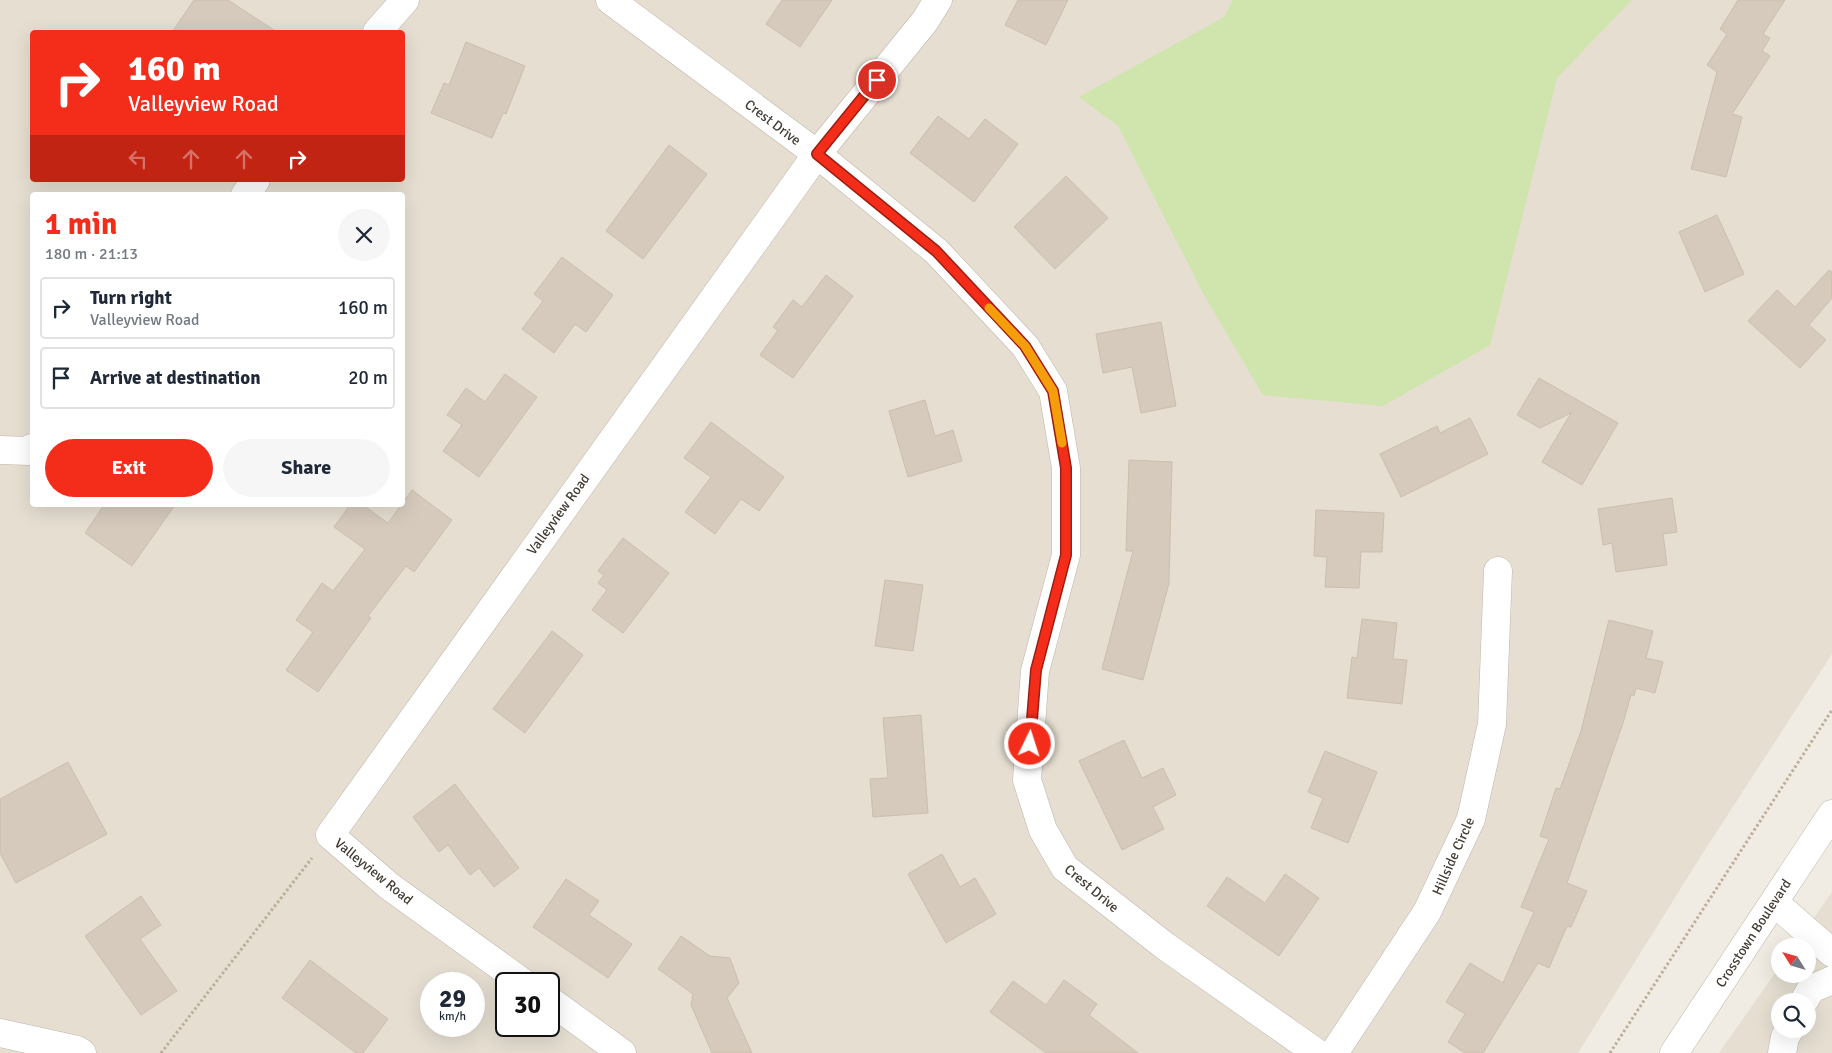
<!DOCTYPE html>
<html lang="en">
<head>
<meta charset="utf-8">
<style>
  :root { --surface:#fff; --page:#f6f6f7; --text:#1f2937; --muted:#747a83; --line:#e0e1e3; --accent:#f32d19 }
  body { margin:0; font-family:Signika,sans-serif; background:var(--page); color:var(--text); height:100vh; display:flex; flex-direction:column; font-size:19px; white-space:nowrap }
  * { box-sizing:border-box; margin:0 }
  p { font-size:16px; color:var(--muted) }
  .icon { flex:none; width:28px; height:28px; fill:none; stroke:currentColor; stroke-width:2; stroke-linecap:round; stroke-linejoin:round }
  .map { position:relative; flex:1; overflow:hidden }
  .sheet { position:absolute; left:30px; top:192px; width:375px; height:315px; display:flex; flex-direction:column; background:var(--surface); border-radius:5px; box-shadow:0 5px 20px #0002 }
  .sheet>* { flex:none }
  .hud { position:absolute; left:30px; top:30px; width:375px; height:152px; border-radius:5px; box-shadow:0 5px 20px #0002; background:#f32d19; color:#fff; overflow:hidden }
  .needle { width:32px; rotate:307deg }
  .fabs { position:absolute; left:1771px; top:938px; display:grid; gap:10px }
  .fabs a { display:grid; place-items:center; width:45px; height:45px; border-radius:50%; background:var(--surface); box-shadow:0 5px 20px #0002; font-size:25px }
  .speed { position:absolute; left:420px; top:972px; display:flex; gap:10px; font-size:25px; font-weight:700; text-align:center }
  .speed>* { display:grid; place-content:center; width:65px; height:65px; border-radius:50%; background:var(--surface); box-shadow:0 5px 20px #0002; line-height:1 }
  .speed small { font-size:12px; font-weight:400 }
  .speed .limit { border:2px solid #111; border-radius:8px; background:#fff; color:#111 }
  .pin { position:absolute; display:grid; place-items:center; width:42px; height:42px; color:#fff; margin:-21px; border:2px solid #fff; border-radius:50%; box-shadow:0 1px 5px #0007 }
  .me { position:absolute; width:55px; margin:-28px; rotate:4deg; stroke-linejoin:round; filter:drop-shadow(0 0 4px #0008) }
  .turn { display:flex; align-items:center; gap:18px; height:105px; padding:0 15px; font-size:22px }
  .turn .icon { width:65px; height:65px; stroke-width:2.5 }
  .turn b { display:block; font-size:35px; line-height:42px }
  .lanes { display:flex; align-items:center; height:48px; padding:0 15px; background:#0003; justify-content:center; gap:25px; direction:ltr }
  .lanes .off { opacity:.35 }
  .round { display:grid; place-items:center; flex:none; width:52px; height:52px; border-radius:26px; background:var(--page) }
  .overview { display:flex; align-items:center; justify-content:space-between; height:85px; padding:0 15px }
  h1 { font-size:30px; font-weight:700; line-height:38px; color:var(--accent) }
  .cta { display:flex; gap:10px; margin-top:auto; padding:10px 15px }
  .cta a { flex:1; height:58px; border-radius:30px; background:var(--accent); color:#fff; font-size:20px; font-weight:700; line-height:58px; text-align:center }
  .cta a+a { background:var(--page); color:var(--text) }
  ul { padding:0; list-style:none }
  li { display:flex; align-items:center; gap:15px; height:62px; margin:0 10px 8px; padding:0 5px; border:2px solid var(--line); border-radius:5px }
  li div { flex:1 }
  li b { display:block; font-size:19px }
  li em { font-style:normal }
  .map>svg:first-child { display:block }
</style>
</head>
<body>
<div class="map">
<svg width="1832" height="1053" viewBox="0 0 1832 1053">
  <rect width="100%" height="100%" fill="#f1ece3"/>
  <path fill="#e5ded1" fill-rule="evenodd" d="M0 0H1832V654L1701 856 1578 1053H0ZM32 32H402V180H32ZM32 195H402V505H32ZM431 984H474V1026H431ZM506 984H549V1026H506Z
    M1832 892V1053H1719L1780 966V974H1808V946H1794ZM1780 1001H1808V1029H1780Z"/>
  <path fill="#cfe5ad" d="M1233 0H1632L1557 78 1490 345 1383 406 1263 395 1204 295 1118 126 1079 97 1224 17Z"/>
  <path fill="#d5cabc" stroke="#cdbead" d="M194 0H228L277 32H172Z
    M782 0H832L800 47 766 24Z
    M1018 0H1068L1046 45 1005 25Z
    M1738 0H1785L1763 34 1770 38 1762 51 1770 56 1732 114 1742 117 1726 177 1691 169 1717 72 1707 65 1727 34 1720 29Z
    M466 42 525 66 506 114 503 113 492 138 431 113 444 83 449 85Z
    M938 116 969 139 985 119 1018 144 974 202 910 153Z
    M669 145 707 174 643 259 606 231Z
    M1066 176 1108 218 1055 269 1014 227Z
    M1717 215 1744 274 1705 292 1679 232Z
    M562 257 613 295 586 332 575 324 554 353 522 329 543 301 534 294Z
    M1829 270 1832 272V298L1809 325 1826 340 1800 368 1748 321 1777 290 1795 307Z
    M826 275 853 296 793 378 760 355 778 330 773 327 793 300 802 307Z
    M1161 322 1176 406 1141 413 1132 367 1103 373 1096 334Z
    M505 374 537 397 479 477 443 451 462 425 447 415 466 388 485 402Z
    M1539 378 1618 423 1582 485 1542 462 1571 413 1540 428 1517 415Z
    M925 400 935 436 953 430 962 461 908 477 889 411Z
    M1470 418 1488 454 1401 497 1380 454 1437 426 1440 433Z
    M711 422 784 477 759 511 741 499 715 534 685 512 711 477 684 458Z
    M1129 460 1172 462 1169 583 1143 680 1102 669 1133 551H1126Z
    M412 490 452 520 414 572 406 566 368 616 371 618 318 692 286 670 313 632 296 620 322 583 333 591 365 549 334 527 350 505H363L388 523Z
    M1672 498 1677 532 1663 534 1667 565 1616 572 1612 543 1603 545 1598 509Z
    M104 505H175L132 566 85 533Z
    M1316 510 1384 513 1382 552H1361L1359 588 1325 587 1327 557 1314 556Z
    M623 538 669 573 623 633 592 610 607 590 598 583 604 575 598 571Z
    M885 580 923 585 913 651 875 646Z
    M1362 619 1397 623 1393 659 1407 660 1402 704 1347 698 1352 657 1357 658Z
    M1609 620 1653 631 1646 658 1663 662 1655 693 1636 688 1634 696 1631 695 1623 723 1567 883 1587 891 1571 927 1567 926 1549 968 1538 963 1483 1053H1465L1448 1042 1465 1014 1446 1002 1470 963 1503 983 1534 912 1521 907 1549 839 1540 836 1556 788 1560 789 1581 731Z
    M552 631 583 655 525 733 493 709Z
    M921 715 928 813 873 817 870 779 888 778 883 718Z
    M1124 740 1142 778 1163 768 1176 795 1153 807 1164 829 1122 850 1079 761Z
    M1325 751 1377 772 1348 843 1311 828 1323 798 1308 792Z
    M68 762 107 834 16 883 0 853V799Z
    M455 784 519 868 494 887 479 868 470 875 448 845 439 852 413 817Z
    M942 854 960 887 975 878 996 914 946 943 908 874Z
    M1285 874 1319 898 1279 956 1207 906 1227 877 1265 903Z
    M566 879 599 901 589 915 632 944 608 978 533 927Z
    M141 896 161 925 140 939 177 991 141 1015 85 936Z
    M681 936 710 956 730 958 739 983 727 998 752 1053H712L691 1005 693 994 658 969Z
    M310 960 388 1019 363 1053H356L282 998Z
    M1064 980 1097 1004 1089 1015 1138 1053H1046L990 1012 1013 981 1046 1005Z"/>
  <g fill="none" stroke-linecap="round" stroke-linejoin="round">
    <defs>
      <path id="minor" d="M610 0 817 154 936 251 1025 346 1053 391 1066 468V555L1035 671 1027 780 1043 830 1065 868 1165 946 1317 1053
        M377 32 405 0
        M245 195 256 180
        M0 450 29 451 32 448
        M1774 902 1832 953
        M525 984 389 886 330 835 817 154 925 21 938 0
        M549 1000 622 1053
        M1804 1001 1811 989 1832 980
        M0 1033 77 1050 82 1053
        M1334 1053 1427 912 1471 819 1492 724 1498 571
        M1674 1053 1832 814
        M1782 1053 1785 1037 1790 1029"/>
    </defs>
    <use href="#minor" stroke="#bfb6a9" stroke-width="29"/>
    <path stroke="#bdae98" stroke-width="3" stroke-dasharray="2.5 2.5" stroke-linecap="butt" d="M161 1053 312 858
      M1610 1053 1832 710"/>
    <use href="#minor" stroke="#fff" stroke-width="28"/>
  </g>
  <g fill="none" stroke-linecap="round" stroke-linejoin="round">
    <defs>
      <path id="route" d="M877 80 817 154 936 251 1025 346 1053 391 1066 468V555L1036 670 1030 744"/>
    </defs>
    <use href="#route" stroke="#9e1d10" stroke-width="12"/>
    <use href="#route" stroke="#f32d19" stroke-width="9"/>
    <path stroke="#f59e0b" stroke-width="9" d="M989 308 1025 346 1053 391 1062 443"/>
  </g>
  <g text-anchor="middle" stroke-width="4" stroke-linejoin="round" paint-order="stroke">
    <g font-size="14" fill="#433c34" stroke="#fff">
      <text transform="translate(773 122) rotate(37)" y="5">Crest Drive</text>
      <text transform="translate(558 514) rotate(-54)" y="5">Valleyview Road</text>
      <text transform="translate(1453 856) rotate(-66)" y="5">Hillside Circle</text>
      <text transform="translate(374 871) rotate(39)" y="5">Valleyview Road</text>
      <text transform="translate(1092 888) rotate(40)" y="5">Crest Drive</text>
      <text transform="translate(1753 933) rotate(-57)" y="5">Crosstown Boulevard</text>
    </g>
  </g>
</svg>
<div class="fabs">
<a><svg class="needle" viewBox="-14 -14 28 28"><path d="M0-13l5 13h-10z" fill="#e53935"/><path d="M0 13l5-13h-10z" fill="#747a83"/></svg></a>
<a><svg class="icon" aria-label="search" viewBox="0 0 24 24"><circle cx="10" cy="10" r="6"/><path d="M15 15l6 6"/></svg></a>
</div>
<div class="speed"><div>29<small>km/h</small></div><div class="limit">30</div></div>
<div class="pin" style="left:877px;top:80px;background:#d93025"><svg class="icon" aria-label="arrive" viewBox="0 0 24 24"><path d="M6 21V4h12l-3 4 3 4H6"/></svg></div>
<svg class="me" style="left:1030px;top:744px" viewBox="-20 -20 40 40"><circle r="17" fill="#f32d19" stroke="#fff" stroke-width="3"/><path d="M0-11L8 9 0 5-8 9z" fill="#fff"/></svg>
<div class="hud">
<div class="turn"><svg class="icon" aria-label="right" viewBox="0 0 24 24"><path d="M7 20v-9h11M14 6l5 5-5 5"/></svg><div><b>160 m</b>Valleyview Road</div></div>
<div class="lanes"><svg class="icon off" aria-label="left" viewBox="0 0 24 24"><path d="M17 20v-9H6M10 6l-5 5 5 5"/></svg><svg class="icon off" aria-label="ahead" viewBox="0 0 24 24"><path d="M12 20V5M6 11l6-6 6 6"/></svg><svg class="icon off" aria-label="ahead" viewBox="0 0 24 24"><path d="M12 20V5M6 11l6-6 6 6"/></svg><svg class="icon" aria-label="right" viewBox="0 0 24 24"><path d="M7 20v-9h11M14 6l5 5-5 5"/></svg></div>
</div>
<section class="sheet">
<div class="overview"><div><h1>1 min</h1><p>180 m · 21:13</p></div><a class="round"><svg class="icon" aria-label="close" viewBox="0 0 24 24"><path d="M6 6l12 12M18 6L6 18"/></svg></a></div>
<ul>
<li><svg class="icon" aria-label="right" viewBox="0 0 24 24"><path d="M7 20v-9h11M14 6l5 5-5 5"/></svg><div><b>Turn right</b><p>Valleyview Road</p></div><em>160 m</em></li>
<li><svg class="icon" aria-label="arrive" viewBox="0 0 24 24"><path d="M6 21V4h12l-3 4 3 4H6"/></svg><div><b>Arrive at destination</b></div><em>20 m</em></li>
</ul>
<div class="cta"><a>Exit</a><a>Share</a></div>
</section>
</div>
</body>
</html>
